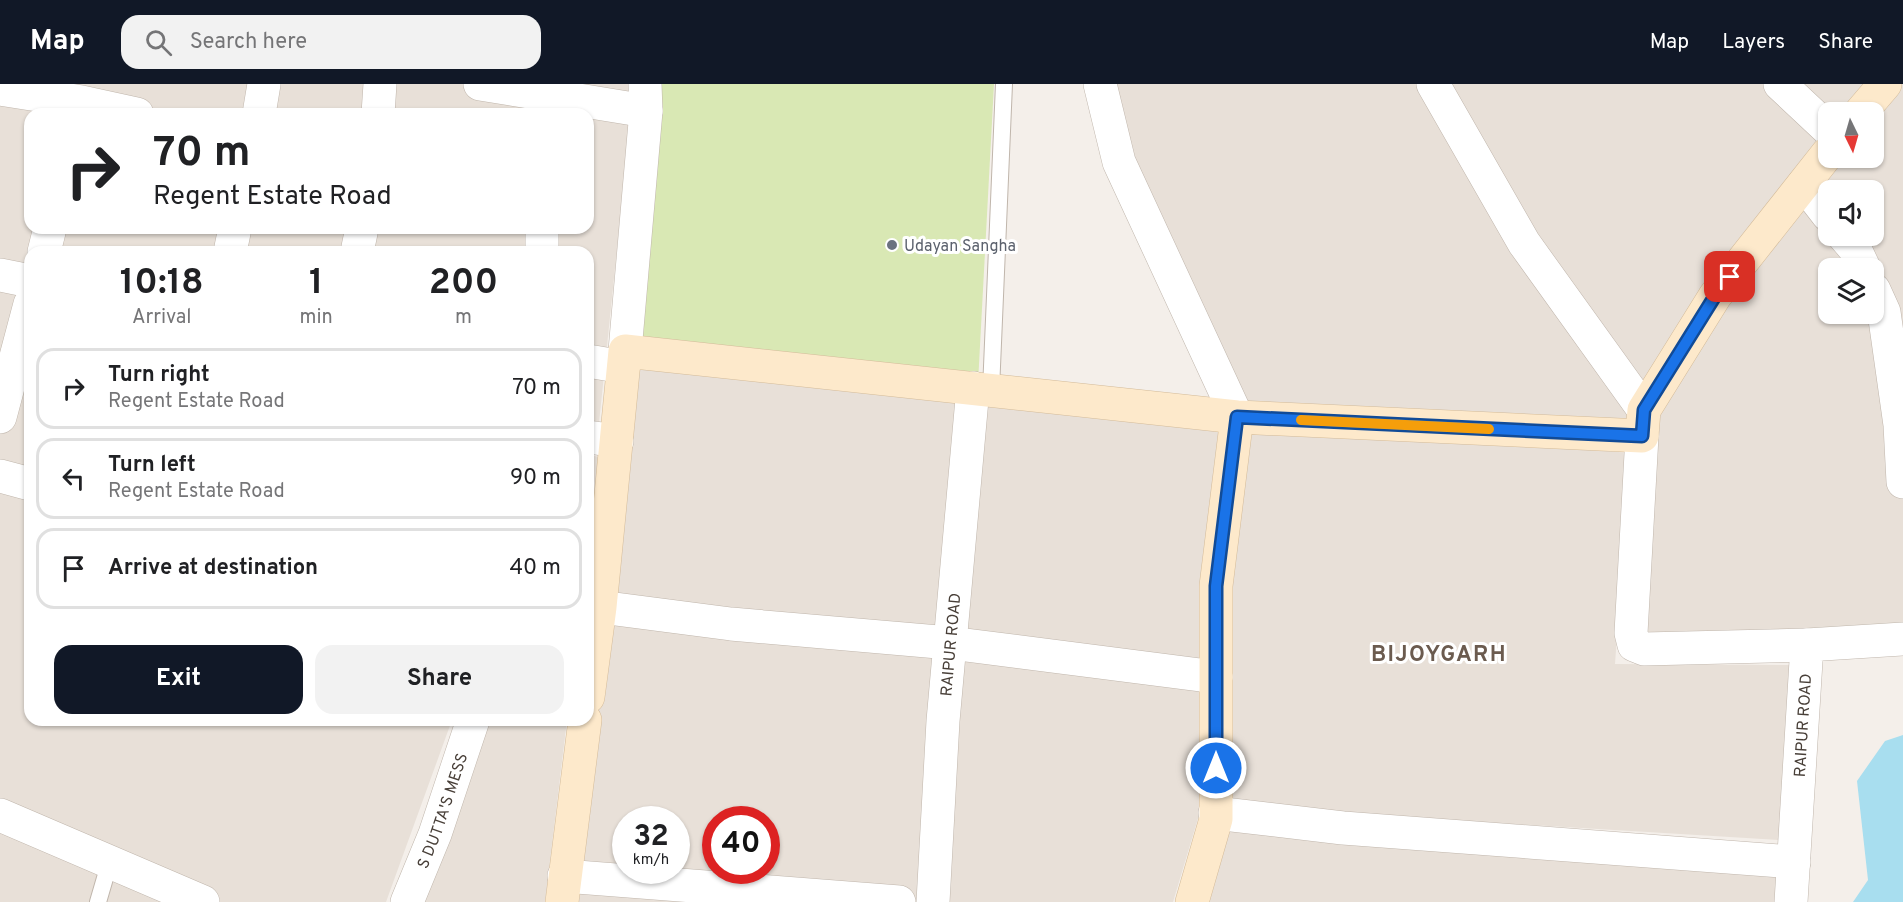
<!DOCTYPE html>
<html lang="en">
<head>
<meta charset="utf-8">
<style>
  :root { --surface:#fff; --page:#f2f2f2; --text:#202124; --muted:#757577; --line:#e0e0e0; --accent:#111827 }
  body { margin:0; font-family:Overpass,sans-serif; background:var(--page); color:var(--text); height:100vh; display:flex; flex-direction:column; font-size:22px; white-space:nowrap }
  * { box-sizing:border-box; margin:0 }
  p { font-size:20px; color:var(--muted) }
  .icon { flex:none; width:33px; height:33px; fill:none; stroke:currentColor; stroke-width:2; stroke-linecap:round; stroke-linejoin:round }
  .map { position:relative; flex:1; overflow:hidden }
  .sheet { position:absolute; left:24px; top:162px; width:570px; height:480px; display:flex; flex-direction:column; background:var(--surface); border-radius:18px; box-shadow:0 2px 4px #0004 }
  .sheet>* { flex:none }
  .top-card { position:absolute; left:24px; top:24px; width:570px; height:126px; border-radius:18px; box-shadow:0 2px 4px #0004; background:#fff; color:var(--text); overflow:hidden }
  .needle { width:39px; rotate:175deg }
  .buttons { position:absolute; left:1818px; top:18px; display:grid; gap:12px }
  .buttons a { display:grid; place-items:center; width:66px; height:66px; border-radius:12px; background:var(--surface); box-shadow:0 2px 4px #0004; font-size:30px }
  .speed { position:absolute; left:612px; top:722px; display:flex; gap:12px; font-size:30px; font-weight:700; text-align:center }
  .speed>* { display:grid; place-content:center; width:78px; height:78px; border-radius:50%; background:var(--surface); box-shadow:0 2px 4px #0004; line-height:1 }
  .speed small { font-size:15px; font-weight:400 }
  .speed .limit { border:9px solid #d22; background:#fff; color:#111 }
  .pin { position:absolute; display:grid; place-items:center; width:51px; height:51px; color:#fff; margin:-26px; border-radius:12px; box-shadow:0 3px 9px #0006 }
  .me { position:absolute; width:66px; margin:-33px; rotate:0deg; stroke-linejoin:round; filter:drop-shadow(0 0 4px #0008) }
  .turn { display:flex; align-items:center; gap:21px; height:126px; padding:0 30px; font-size:27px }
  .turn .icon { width:78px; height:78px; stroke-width:2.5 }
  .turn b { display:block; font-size:42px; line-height:51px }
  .eta { display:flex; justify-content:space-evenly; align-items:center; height:102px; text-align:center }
  .eta b { font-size:36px; font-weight:700; line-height:42px }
  .cta { display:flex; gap:12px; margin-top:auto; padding:12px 30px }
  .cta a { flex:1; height:69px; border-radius:18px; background:var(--accent); color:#fff; font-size:24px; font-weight:700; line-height:69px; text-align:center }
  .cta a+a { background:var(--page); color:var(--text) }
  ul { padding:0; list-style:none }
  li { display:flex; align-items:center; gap:18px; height:81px; margin:0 12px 9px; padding:0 18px; border:3px solid var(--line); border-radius:18px }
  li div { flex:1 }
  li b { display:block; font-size:22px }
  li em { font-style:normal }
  header { display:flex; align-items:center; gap:36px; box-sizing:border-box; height:84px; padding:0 30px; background:var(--accent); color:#fff }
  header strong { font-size:28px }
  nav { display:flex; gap:33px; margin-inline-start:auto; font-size:21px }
  .search { width:420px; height:54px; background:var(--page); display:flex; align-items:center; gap:15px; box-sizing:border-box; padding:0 21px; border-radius:18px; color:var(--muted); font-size:22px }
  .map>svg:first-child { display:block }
</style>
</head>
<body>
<header>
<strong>Map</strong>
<div class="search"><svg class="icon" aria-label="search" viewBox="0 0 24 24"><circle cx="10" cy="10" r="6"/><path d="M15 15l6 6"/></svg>Search here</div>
<nav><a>Map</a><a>Layers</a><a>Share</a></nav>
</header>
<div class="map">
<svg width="1903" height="818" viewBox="0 0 1903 818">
  <rect width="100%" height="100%" fill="#f4efea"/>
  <path fill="#e8e0d8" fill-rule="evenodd" d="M0 0H634L598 349 588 348V168H30V391L0 383ZM30 30H588V144H30Z
    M1107 0H1903V545L1641 556 1650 348 1246 328 1116 69ZM1828 28H1874V74H1828ZM1828 106H1874V152H1828ZM1828 184H1874V230H1828Z
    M628 271 1173 330 1630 369 1615 580 1790 581 1779 756 1202 721 1173 818H566ZM626 735H676V786H626ZM716 735H766V786H716Z
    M588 370 598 373 588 453Z
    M0 404 30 412V636H452L386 818H219L0 724Z
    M473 636H567L545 818H404Z
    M1223 738 1784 787 1782 818H1199Z
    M0 742 177 818H0Z"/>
  <path fill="#d9e8b4" d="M645 0H994L978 299 626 259Z"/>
  <path fill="#a8deef" d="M1903 651V818H1853L1868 796 1857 697 1885 657Z"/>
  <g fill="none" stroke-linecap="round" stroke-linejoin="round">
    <defs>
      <path id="lane" d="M991 306 1004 0
        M98 818 110 777"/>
      <g id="street">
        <path d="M480 0 646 27"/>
        <path d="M1100 0 1119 78 1237 333"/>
        <path d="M1433 0 1524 159 1644 326"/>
        <path d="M1780 0 1828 45"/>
        <path d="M0 5 82 18 137 30"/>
        <path d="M259 30 264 0"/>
        <path d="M378 30 380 0"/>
        <path d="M1804 100 1828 131"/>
        <path d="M1844 152 1855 165 1864 184"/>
        <path d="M44 168 50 144"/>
        <path d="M230 168 235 144"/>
        <path d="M357 168 362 144"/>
        <path d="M542 168V144"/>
        <path d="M0 191 30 197"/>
        <path d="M1874 206 1884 228 1900 341 1903 398"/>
        <path d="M625 267 646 27 645 0"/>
        <path d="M588 277 623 283"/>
        <path d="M0 333 30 220"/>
        <path d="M1642 352 1631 549 1634 561 1644 565 1807 561"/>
        <path d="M588 353 617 357"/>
        <path d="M0 392 30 400"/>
        <path d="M600 523 731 540 950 559 1216 593"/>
        <path d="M1215 729 1343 744 1794 778"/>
        <path d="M0 731 203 818"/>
        <path d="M564 792 899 818"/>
        <path id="s1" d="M407 818 435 750 473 636"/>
        <path id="s2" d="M933 818 943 637 973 304"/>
        <path id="s3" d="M1791 818 1807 561 1903 555"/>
      </g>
      <path id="secondary" d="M1861 28 1885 0
        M588 613 600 523 625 267 1237 333 1642 352 1644 326 1715 212 1828 69
        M562 818 585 636
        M1192 818 1216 735V502L1237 333"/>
    </defs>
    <use href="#lane" stroke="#c0b6ac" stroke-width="18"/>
    <use href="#street" stroke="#c0b6ac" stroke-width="34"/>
    <use href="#secondary" stroke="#d3bb9a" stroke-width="34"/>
    <use href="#lane" stroke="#fff" stroke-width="16"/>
    <use href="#street" stroke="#fff" stroke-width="33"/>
    <use href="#secondary" stroke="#fde9cb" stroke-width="33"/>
  </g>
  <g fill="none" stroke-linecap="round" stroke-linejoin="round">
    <defs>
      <path id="route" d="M1216 684V502L1237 333 1642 352 1644 326 1715 212 1730 193"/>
    </defs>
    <use href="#route" stroke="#114b97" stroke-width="15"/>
    <use href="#route" stroke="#1a73e8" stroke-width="10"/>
    <path stroke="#f59e0b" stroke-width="10" d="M1301 336 1489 345"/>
  </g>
  <circle fill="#6b7280" stroke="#fff" stroke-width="2" cx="892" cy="161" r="6"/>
  <g text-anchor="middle" stroke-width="6" stroke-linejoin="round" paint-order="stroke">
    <g font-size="16" fill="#5b616d" stroke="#fff" text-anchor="start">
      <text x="904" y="167">Udayan Sangha</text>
    </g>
    <g font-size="16" fill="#483f38" stroke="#fff">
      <text dy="6" stroke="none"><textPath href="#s2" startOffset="258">RAIPUR ROAD</textPath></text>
      <text dy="6" stroke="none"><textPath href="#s3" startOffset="177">RAIPUR ROAD</textPath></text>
      <text dy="6" stroke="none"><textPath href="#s1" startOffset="98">S DUTTA'S MESS</textPath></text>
    </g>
    <g font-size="22" font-weight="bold" letter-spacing="1.5" fill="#6b5b4f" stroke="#fff">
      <text x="1439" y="577">BIJOYGARH</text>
    </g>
  </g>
</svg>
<div class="buttons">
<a><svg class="needle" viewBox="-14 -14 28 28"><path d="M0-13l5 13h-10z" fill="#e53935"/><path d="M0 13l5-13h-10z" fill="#757577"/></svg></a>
<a><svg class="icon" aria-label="sound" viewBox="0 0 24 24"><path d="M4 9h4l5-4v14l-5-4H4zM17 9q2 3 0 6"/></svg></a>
<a><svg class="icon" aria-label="layers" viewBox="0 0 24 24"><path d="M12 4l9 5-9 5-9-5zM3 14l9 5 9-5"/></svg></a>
</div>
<div class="speed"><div>32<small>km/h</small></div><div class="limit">40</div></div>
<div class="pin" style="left:1730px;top:193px;background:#d93025"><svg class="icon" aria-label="arrive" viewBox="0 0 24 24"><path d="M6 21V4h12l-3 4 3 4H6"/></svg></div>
<svg class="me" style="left:1216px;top:684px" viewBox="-20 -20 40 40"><circle r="17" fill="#1a73e8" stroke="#fff" stroke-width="3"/><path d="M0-11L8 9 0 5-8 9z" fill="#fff"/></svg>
<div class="top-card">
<div class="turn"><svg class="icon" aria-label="right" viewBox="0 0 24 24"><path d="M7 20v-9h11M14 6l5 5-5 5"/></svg><div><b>70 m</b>Regent Estate Road</div></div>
</div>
<section class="sheet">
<div class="eta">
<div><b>10:18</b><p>Arrival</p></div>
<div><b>1</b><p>min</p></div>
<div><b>200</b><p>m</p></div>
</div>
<ul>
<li><svg class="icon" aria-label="right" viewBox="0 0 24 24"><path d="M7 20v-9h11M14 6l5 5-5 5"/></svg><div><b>Turn right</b><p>Regent Estate Road</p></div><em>70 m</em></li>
<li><svg class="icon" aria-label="left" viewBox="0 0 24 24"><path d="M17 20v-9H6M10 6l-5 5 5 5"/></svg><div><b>Turn left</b><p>Regent Estate Road</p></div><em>90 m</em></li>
<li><svg class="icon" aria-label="arrive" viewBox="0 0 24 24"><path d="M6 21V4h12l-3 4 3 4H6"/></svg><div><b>Arrive at destination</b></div><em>40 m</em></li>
</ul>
<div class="cta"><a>Exit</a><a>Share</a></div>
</section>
</div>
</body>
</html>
